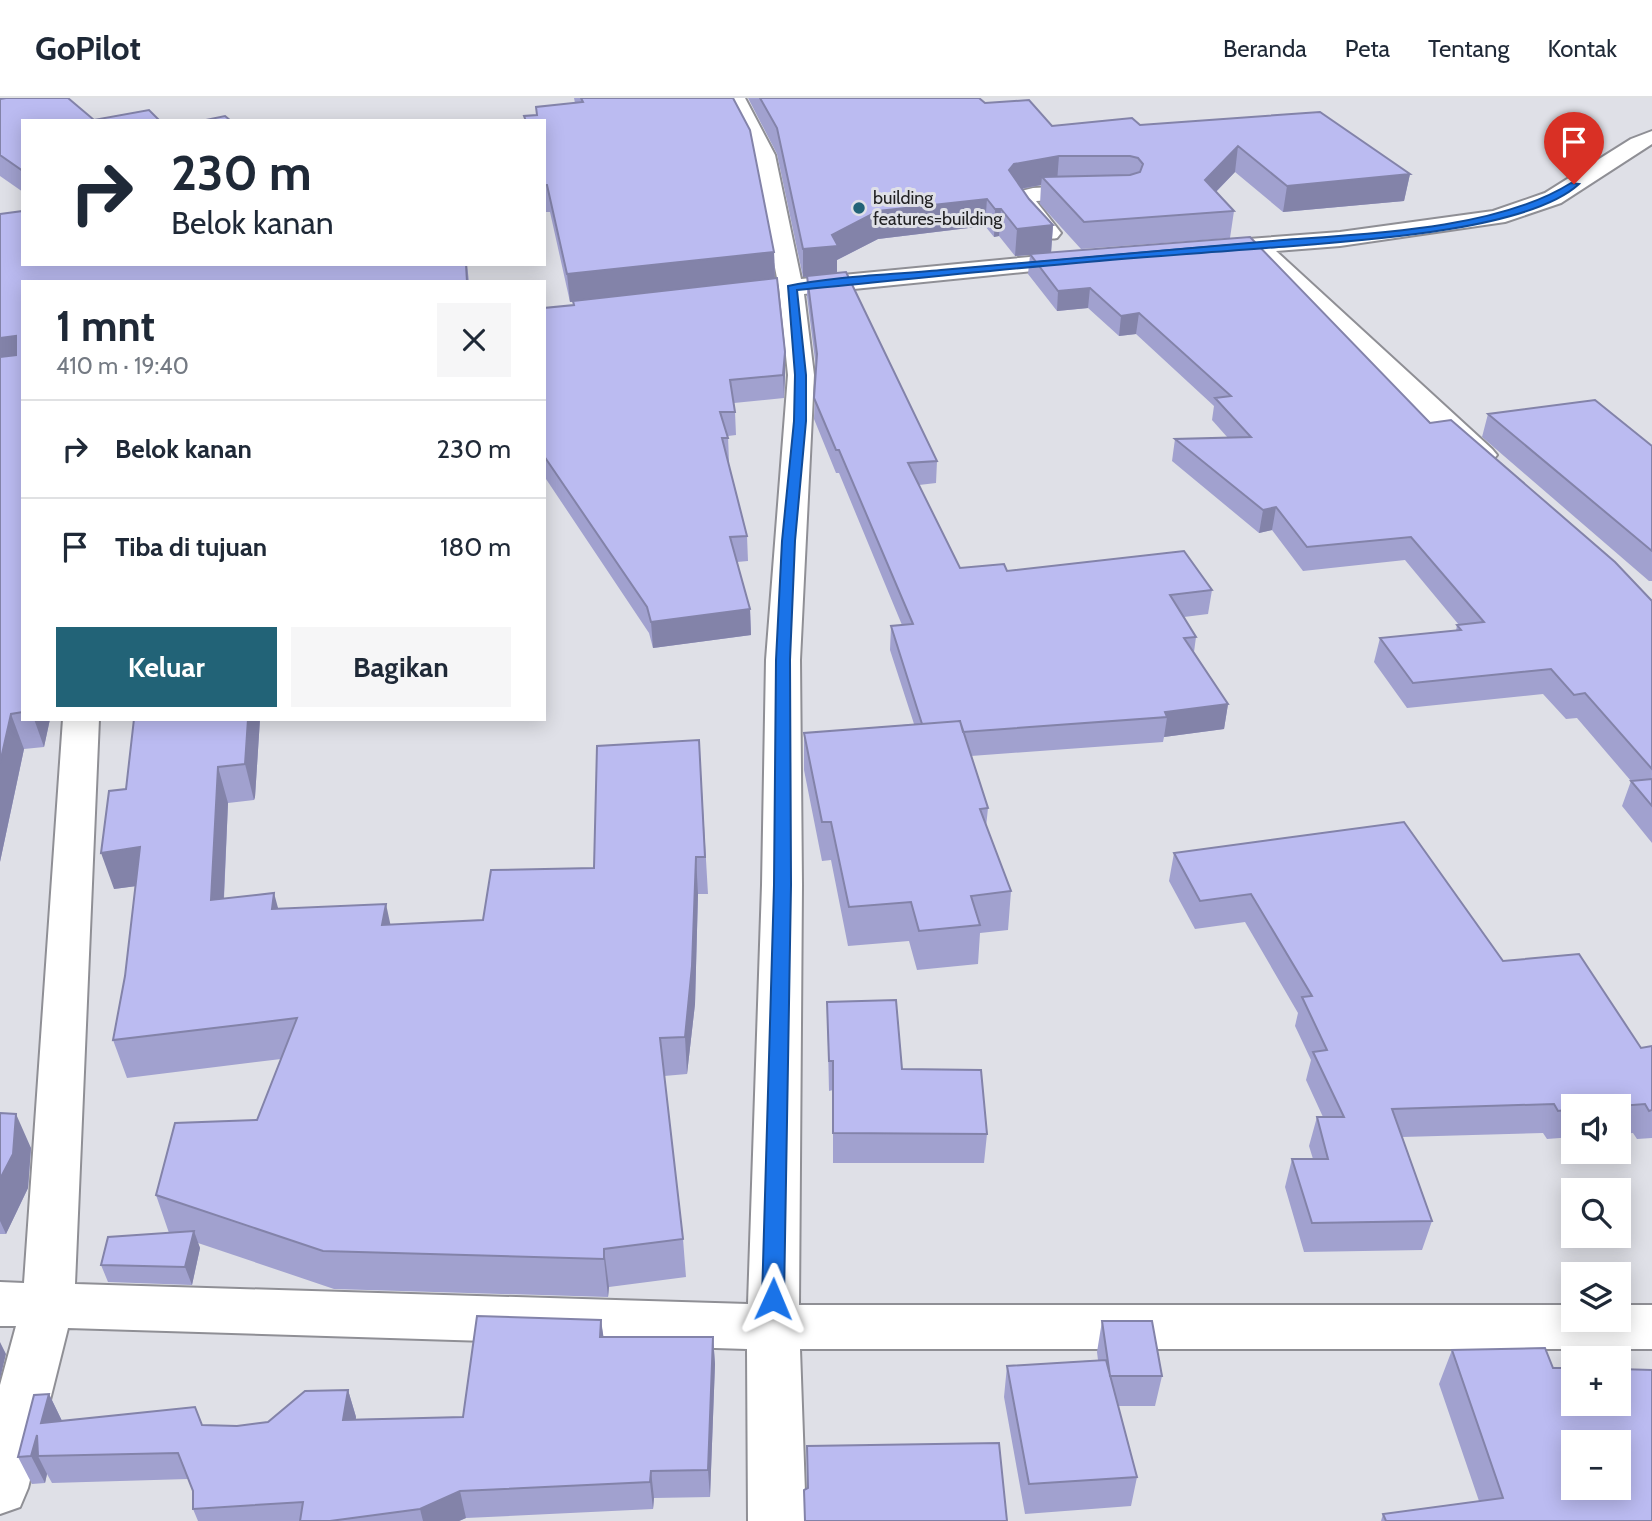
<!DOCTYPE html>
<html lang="id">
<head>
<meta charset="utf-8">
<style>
  :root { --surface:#fff; --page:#f6f6f7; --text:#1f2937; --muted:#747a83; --line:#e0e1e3; --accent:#226377 }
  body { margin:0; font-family:Cabin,sans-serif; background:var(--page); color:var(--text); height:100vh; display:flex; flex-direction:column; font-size:26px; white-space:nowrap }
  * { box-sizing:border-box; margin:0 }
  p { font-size:23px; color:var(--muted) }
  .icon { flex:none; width:38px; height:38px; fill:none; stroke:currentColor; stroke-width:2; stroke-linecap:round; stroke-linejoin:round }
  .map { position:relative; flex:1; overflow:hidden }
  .details { position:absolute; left:21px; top:182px; width:525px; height:441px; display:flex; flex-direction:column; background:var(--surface); border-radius:0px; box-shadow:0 4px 18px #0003 }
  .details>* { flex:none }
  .hud { position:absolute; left:21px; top:21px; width:525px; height:147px; border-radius:0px; box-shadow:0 4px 18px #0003; background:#fff; color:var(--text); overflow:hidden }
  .controls { position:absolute; left:1561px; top:996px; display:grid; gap:14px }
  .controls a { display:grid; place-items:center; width:70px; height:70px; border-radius:0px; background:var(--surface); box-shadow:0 4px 18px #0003; font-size:35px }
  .pin { position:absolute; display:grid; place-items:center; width:60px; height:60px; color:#fff; margin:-72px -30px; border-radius:50% 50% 50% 0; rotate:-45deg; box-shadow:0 0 7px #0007 }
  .pin .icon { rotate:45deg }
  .me { position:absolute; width:77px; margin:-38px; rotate:1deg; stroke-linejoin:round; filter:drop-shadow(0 0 5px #0008) }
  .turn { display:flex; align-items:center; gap:24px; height:147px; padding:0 35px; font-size:32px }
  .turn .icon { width:91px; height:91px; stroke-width:2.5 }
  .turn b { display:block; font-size:49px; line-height:60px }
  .round { display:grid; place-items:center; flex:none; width:74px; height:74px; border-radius:0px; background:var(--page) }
  .summary { display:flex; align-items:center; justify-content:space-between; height:119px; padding:0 35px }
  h1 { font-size:42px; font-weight:800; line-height:52px }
  .primary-button { display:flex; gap:14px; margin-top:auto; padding:14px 35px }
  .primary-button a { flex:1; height:80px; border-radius:0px; background:var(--accent); color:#fff; font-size:28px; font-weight:800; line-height:80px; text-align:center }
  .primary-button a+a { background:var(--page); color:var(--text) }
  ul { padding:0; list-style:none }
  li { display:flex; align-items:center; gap:21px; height:98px; padding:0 35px; border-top:2px solid var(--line) }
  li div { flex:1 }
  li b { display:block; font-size:26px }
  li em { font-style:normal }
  header { display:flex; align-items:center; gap:42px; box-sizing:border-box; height:98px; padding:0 35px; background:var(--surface); border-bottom:2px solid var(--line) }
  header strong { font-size:33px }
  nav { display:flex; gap:38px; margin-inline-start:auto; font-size:24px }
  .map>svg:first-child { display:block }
</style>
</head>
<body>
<header>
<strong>GoPilot</strong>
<nav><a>Beranda</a><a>Peta</a><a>Tentang</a><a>Kontak</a></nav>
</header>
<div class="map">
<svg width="1652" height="1423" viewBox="0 0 1652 1423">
  <rect width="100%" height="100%" fill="#dfe0e7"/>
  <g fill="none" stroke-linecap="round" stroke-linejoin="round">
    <defs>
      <path id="street" d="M725 0H745L775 57 801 181 1082 154 1090 156 1094 161 1090 166 1082 168 804 196 814 277 800 562 802 787 799 1207H1573V1222H1619V1207H1652V1251H800L806 1423H748L747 1251 68 1230 28 1390 20 1409 0 1416V1287L16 1228H0V1184L24 1185 63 621H99L75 1186 748 1206 762 787 766 562 788 277 779 190 753 57Z
        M1652 33V46L1561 105 1505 124 1340 148 1276 153 1492 351 1497 357 1492 363 1482 366 1472 363 1265 170 1253 155 1208 158 1200 156 1196 151 1200 146 1208 144 1340 134 1493 113 1545 95 1631 41Z
        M1093 87 1101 89 1104 94 1101 99 1036 103 1061 135 1057 140C1036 145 1021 116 1010 100L1013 95 1033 90Z"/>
    </defs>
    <use href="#street" stroke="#8f8f95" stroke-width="4"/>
    <use href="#street" fill="#fff" fill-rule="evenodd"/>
  </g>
  <path fill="#a1a1cf" d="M574 0H733L774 154 775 181 785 254V277L784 300 734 305 735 314 736 337 728 338 729 364H728L747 438 748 463 737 464 750 511 751 537 653 550 649 535 544 378V210L573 207V204H570L550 114H544V23H525L524 18 536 17V9L575 5Z
    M748 0H979L985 5 1052 28 1140 27 1410 76 1404 103 1283 114 1235 74 1216 94 1234 113 1230 140 1081 151 1040 106 1041 87 1022 91 1029 101 1053 127 1051 155 1430 325 1652 503V745L1622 708 1631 683 1577 620 1566 621 1543 596 1407 610 1374 564 1380 540 1456 533 1457 527H1459L1405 462 1303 473 1272 432 1259 435 1172 363 1175 341 1228 340 1212 322 1214 308 1136 236 1119 238 1088 210 1057 213 1028 176 1030 157 1015 158 999 138 994 139 985 128 878 141 837 162V175L937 363 936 385 919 387 960 470 1007 473 1212 492 1208 516 1184 519 1196 539 1194 554 1228 606 1224 631 1164 639 1163 644 971 658 988 710 986 729 1011 793 1008 832 980 835 978 866 917 872 909 843 848 848 831 762 822 763 804 672V635L914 626 890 552 891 528 902 527 839 375H836L814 321 816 270 807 198V179H803L777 56Z
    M0 1 94 22 23 23V94L0 78Z
    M23 166H467L469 184H23V621H50L44 649 24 651 0 764Z
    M1488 316 1652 348V483H1649L1482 339Z
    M260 621 255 699 254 702 228 705 224 801 278 811 391 827 483 822 594 770 699 642 708 796H698L695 906 687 976 664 978 683 1141 686 1179 609 1189 608 1199 334 1191 198 1145 200 1150 192 1187 108 1184 101 1167 169 1135 156 1097 257 1022 281 961 127 980 113 942 125 878 136 788 114 791 126 691Z
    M1174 755 1503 863 1641 950 1652 948V1040L1637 1041 1633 1035 1619 1036V1008H1573V1039L1547 1041 1543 1035 1402 1039 1432 1123 1422 1152 1304 1154 1285 1089 1292 1061H1313L1309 1048 1317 1019H1323L1306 982 1311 962 1295 928 1298 915 1245 824 1195 831 1169 783Z
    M827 904 902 971 987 1036 984 1065H833V992L829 993Z
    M0 1015 31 1050 28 1090 6 1136H0Z
    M601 1222 603 1239H713L715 1266 710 1399 654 1400 653 1411 466 1420 459 1423H198L193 1411V1393L188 1381 52 1385 47 1376 45 1385 32 1386 18 1359 49 1296 62 1323 237 1328 268 1324 348 1292 356 1319V1321L463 1319Z
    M1102 1223 1162 1278 1155 1308H1118L1137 1379 1131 1408 1025 1416 1004 1299 1007 1268 1098 1262 1097 1254Z
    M1452 1252 1553 1270 1652 1423H1381L1383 1416 1479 1403 1439 1286Z"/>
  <path fill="#8383a9" d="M1238 48 1235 74 1201 109 1205 82Z
    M1059 58 1057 84 1042 79 1041 87 1013 92 1009 72 1014 66Z
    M1410 76 1404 103 1283 114 1287 88Z
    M987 101 985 128 878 141 837 162V176L803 179V151L832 137 878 113Z
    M995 111H1001L999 138 994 139Z
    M1053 127 1051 155 1015 158 1017 131Z
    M774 154 775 182 570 204 567 176Z
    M1090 190 1088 210 1057 213 1058 193Z
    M1139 215 1136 236 1119 238 1121 218Z
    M16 238 23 262 0 271V240Z
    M785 254V277L784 300 783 277Z
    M1276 409 1272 432 1259 435 1263 412Z
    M750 511 751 537 653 550 651 524Z
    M1228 606 1224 631 1164 639 1167 619 1165 614Z
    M11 616 24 651 0 764V665Z
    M34 621H50L44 649Z
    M248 621H260L255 699 254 702 245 666Z
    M218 669 228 705 222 839 211 802Z
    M140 749 152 786 114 791 101 755Z
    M696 759 698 796 695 906 687 976 685 939Z
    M274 795 284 832 272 811Z
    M386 806 394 843 382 827Z
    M16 1016 31 1050 28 1090 6 1136 0 1123V1081Z
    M194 1133 200 1150 192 1187 185 1169Z
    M604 1151 609 1189 608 1199 604 1161Z
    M601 1222 605 1249 600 1239Z
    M713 1239 715 1266 710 1399 708 1372Z
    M0 1244 6 1256 0 1281Z
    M348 1292 356 1319 351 1349 343 1322Z
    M49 1296 62 1323 41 1325Z
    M37 1337 38 1358 47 1376 45 1385 31 1358Z
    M651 1373 654 1400 653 1411 650 1384Z
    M460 1393 466 1420 459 1423H423L420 1411Z"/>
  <path fill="#bbbbf1" stroke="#8383a9" stroke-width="2" fill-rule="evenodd" d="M6 0H68L94 22 149 12 160 23H23V73L0 57V1Z
    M581 0H733L750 32 774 154 567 176 547 87H544V23H526L524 18 537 17 536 9 583 4Z
    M760 0H979L985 5 1029 2 1052 28 1132 20 1140 27 1320 14 1410 76 1287 88 1238 48 1205 82 1234 113 1084 124 1042 79 1130 77 1140 74 1143 66 1138 60 1130 58H1059L1014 66 1009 72 1029 101 1053 127 1017 131 1001 111H995L987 101 878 113 832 137 838 148 803 151 777 30Z
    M225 18 231 23H201Z
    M23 113V166H466L467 184H23V614L11 616 0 665V259L16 257V238L0 240V116Z
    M1250 139 1430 325 1451 322 1615 464 1652 503V671L1585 595 1574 597 1551 571 1413 585 1380 540 1461 532 1457 527 1484 524 1411 439 1307 449 1276 409 1263 412 1175 341 1251 339 1215 300 1231 298 1139 215 1121 218 1090 190 1058 193 1030 156Z
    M846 174 937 363 908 365 960 470 1004 466 1007 473 1184 453 1212 492 1170 497 1196 539 1184 540 1228 606 1165 614 1167 619 963 634 960 623 922 626 891 528 913 526 839 352H836L814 300 817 256 807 178Z
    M777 180 785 254 783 277 730 282 735 314H720L728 340H722L747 438 730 439 750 511 651 524 647 509 544 358V210L574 207 573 203Z
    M1595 302 1652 348V453L1488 316Z
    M134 621H248L245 666 218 669 211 802 274 795 272 811 386 806 382 827 483 822 491 772 594 770 597 648 699 642 705 759H696L692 868 685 939 660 940 683 1141 604 1151V1161L323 1153 156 1097 175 1025 257 1022 297 920 113 942 125 878 140 749 101 755 109 693 126 691Z
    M960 623 988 710 980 711 1011 793 971 798 980 827 919 833 911 804 849 809 831 724H822L804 635Z
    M1652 681V708L1631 683Z
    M1404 724 1503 863 1579 856 1641 950 1652 948V1012L1649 1013 1645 1006 1619 1008H1573V1011L1558 1013 1554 1006 1392 1011 1432 1123 1312 1125 1292 1061H1328L1317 1019H1344L1313 954 1327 952 1302 899 1312 898 1251 796 1200 803 1174 755Z
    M896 902 902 971 981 972 987 1036 833 1035V963H829L827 904Z
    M0 1015 16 1016 13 1056 0 1081Z
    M194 1133 185 1169 101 1167 108 1139Z
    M477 1218 601 1222 600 1239H713L708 1372 651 1373 650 1384 460 1393 420 1411 330 1423H300L303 1404 193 1411V1393L178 1355 38 1358 37 1337 31 1358 18 1359 34 1297 49 1296 41 1325 195 1309 202 1327 237 1328 268 1324 305 1293 348 1292 343 1322 463 1319Z
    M1102 1223H1152L1162 1278H1110Z
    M1545 1250 1553 1270H1573V1306H1619V1271L1652 1272V1423H1386L1383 1416 1503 1400 1452 1252ZM1573 1344H1619V1390H1573Z
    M1106 1262 1137 1379 1029 1386 1007 1268Z
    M999 1345 1007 1423H805L804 1392 808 1390 807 1348Z"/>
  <path fill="#1a73e8" stroke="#114b97" stroke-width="2" d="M1571 85 1579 86C1526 135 1340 144 1266 150 1203 155 1139 159 1076 165 983 173 890 183 797 192L806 277V323L795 443 790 562 791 787 784 1201 781 1208 773 1210 766 1208 762 1201 774 787 776 562 782 443 794 323 795 277 788 188C837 178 890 177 941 172 1055 161 1169 151 1283 142 1369 136 1498 131 1571 85Z"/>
  <circle fill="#226377" stroke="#dfe0e7" stroke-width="2.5" cx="859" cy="110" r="7"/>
  <g text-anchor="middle" stroke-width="6" stroke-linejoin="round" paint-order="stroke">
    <g font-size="18" fill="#212123" stroke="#dfe0e7" text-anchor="start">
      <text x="873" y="106">building<tspan x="873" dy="21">features=building</tspan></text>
    </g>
  </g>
</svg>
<div class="controls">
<a><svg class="icon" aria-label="sound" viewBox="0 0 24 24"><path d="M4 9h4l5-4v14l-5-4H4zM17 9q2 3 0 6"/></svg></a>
<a><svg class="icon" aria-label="search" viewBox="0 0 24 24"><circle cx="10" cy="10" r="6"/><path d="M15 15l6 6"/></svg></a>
<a><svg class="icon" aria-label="layers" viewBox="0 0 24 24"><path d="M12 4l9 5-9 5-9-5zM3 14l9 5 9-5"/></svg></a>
<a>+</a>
<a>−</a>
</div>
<div class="pin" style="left:1574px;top:86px;background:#d93025"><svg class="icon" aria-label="arrive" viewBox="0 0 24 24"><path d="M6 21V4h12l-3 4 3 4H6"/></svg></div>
<svg class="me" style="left:773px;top:1201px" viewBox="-20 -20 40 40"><path d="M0-17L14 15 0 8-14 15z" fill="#1a73e8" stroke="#fff" stroke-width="4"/></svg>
<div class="hud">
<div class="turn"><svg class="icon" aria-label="right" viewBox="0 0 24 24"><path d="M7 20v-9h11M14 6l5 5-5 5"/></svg><div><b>230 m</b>Belok kanan</div></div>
</div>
<section class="details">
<div class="summary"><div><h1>1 mnt</h1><p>410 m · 19:40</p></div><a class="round"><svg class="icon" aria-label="close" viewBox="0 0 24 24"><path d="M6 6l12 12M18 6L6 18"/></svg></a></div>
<ul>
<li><svg class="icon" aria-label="right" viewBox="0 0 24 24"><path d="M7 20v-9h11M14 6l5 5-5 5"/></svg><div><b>Belok kanan</b></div><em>230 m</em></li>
<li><svg class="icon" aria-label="arrive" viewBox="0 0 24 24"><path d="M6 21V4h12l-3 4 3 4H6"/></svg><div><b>Tiba di tujuan</b></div><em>180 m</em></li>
</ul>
<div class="primary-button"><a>Keluar</a><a>Bagikan</a></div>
</section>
</div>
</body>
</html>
